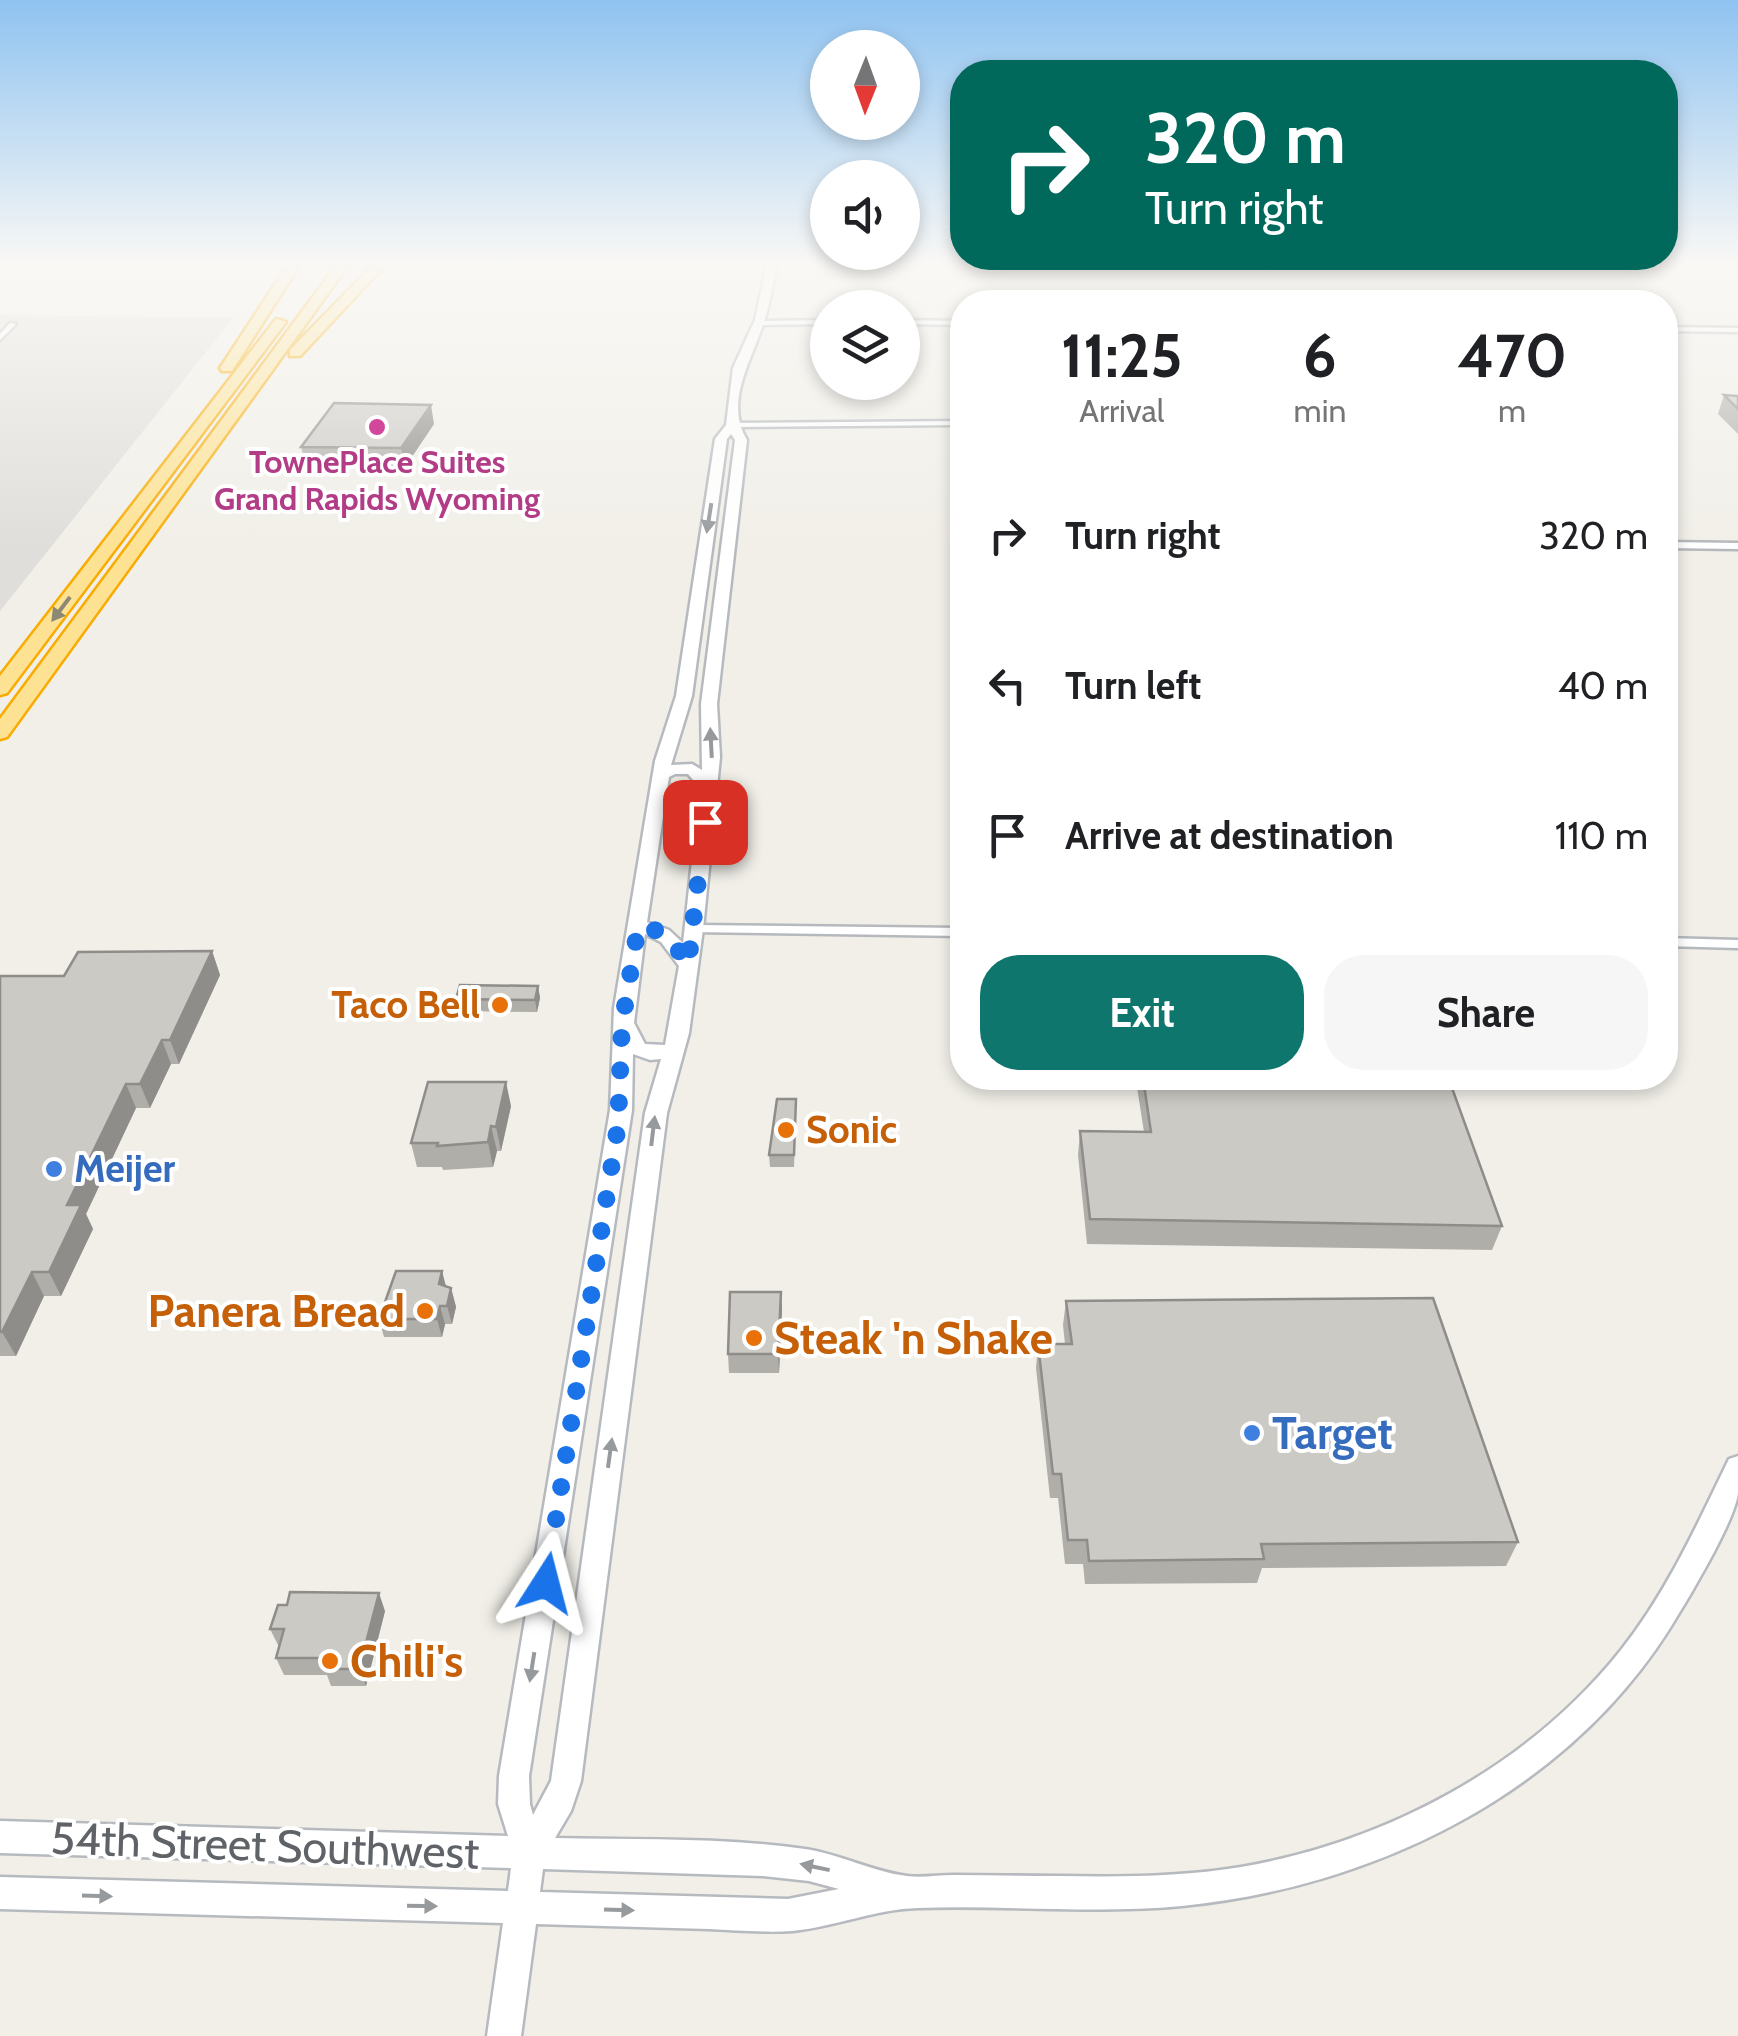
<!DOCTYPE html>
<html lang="en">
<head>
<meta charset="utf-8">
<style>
  :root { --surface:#fff; --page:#f6f6f6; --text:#202124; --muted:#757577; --accent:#0f766e }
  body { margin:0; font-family:Cabin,sans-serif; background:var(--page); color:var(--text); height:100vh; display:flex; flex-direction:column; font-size:38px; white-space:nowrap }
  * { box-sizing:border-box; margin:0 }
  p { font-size:32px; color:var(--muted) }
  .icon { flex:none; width:55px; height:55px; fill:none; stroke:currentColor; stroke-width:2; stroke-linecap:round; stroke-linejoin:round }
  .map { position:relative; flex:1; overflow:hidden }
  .panel { position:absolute; left:950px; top:290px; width:728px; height:800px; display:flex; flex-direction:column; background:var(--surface); border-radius:40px; box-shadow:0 5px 15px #0003 }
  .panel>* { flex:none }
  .hud { position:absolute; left:950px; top:60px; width:728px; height:210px; border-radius:40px; box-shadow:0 5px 15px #0003; background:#00695c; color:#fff; overflow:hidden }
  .needle { width:65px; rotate:181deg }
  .tools { position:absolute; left:810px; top:30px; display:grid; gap:20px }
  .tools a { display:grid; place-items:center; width:110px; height:110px; border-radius:50%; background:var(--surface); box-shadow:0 5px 15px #0003; font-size:50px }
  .pin { position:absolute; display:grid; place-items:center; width:85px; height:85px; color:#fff; margin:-42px; border-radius:20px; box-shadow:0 5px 15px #0006 }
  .me { position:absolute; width:110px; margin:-55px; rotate:9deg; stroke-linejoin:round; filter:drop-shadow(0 0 8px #0008) }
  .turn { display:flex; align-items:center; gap:35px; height:210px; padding:0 30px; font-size:45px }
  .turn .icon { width:130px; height:130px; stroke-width:2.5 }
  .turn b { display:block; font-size:70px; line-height:85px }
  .eta { display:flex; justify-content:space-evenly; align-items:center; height:170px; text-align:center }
  .eta b { font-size:60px; font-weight:700; line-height:70px }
  .cta { display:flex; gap:20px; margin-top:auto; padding:20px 30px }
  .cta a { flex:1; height:115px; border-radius:40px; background:var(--accent); color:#fff; font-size:40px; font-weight:700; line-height:115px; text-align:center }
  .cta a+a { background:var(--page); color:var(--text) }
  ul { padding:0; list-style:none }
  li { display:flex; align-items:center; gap:30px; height:150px; padding:0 30px }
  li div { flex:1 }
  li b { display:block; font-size:38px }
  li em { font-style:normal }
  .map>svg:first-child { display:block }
</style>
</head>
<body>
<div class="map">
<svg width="1738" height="2036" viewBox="0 0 1738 2036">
  <rect width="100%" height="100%" fill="#f1efe8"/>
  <path fill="#e0deda" d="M0 315 233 318 0 611Z"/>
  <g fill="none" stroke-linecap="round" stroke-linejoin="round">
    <defs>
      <path id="minor" d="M828 320V324L759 325 755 323 759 321Z
        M902 320 962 321V325L902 324Z
        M10 323 16 324 0 340V334Z
        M1665 327 1738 328V332L1665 331Z
        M962 421V425L732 427 728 425 732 423Z
        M1665 542 1738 543V549L1665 548Z
        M694 925 962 928V936L689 932 688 929Z
        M1665 938 1738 940V948L1665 946Z"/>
      <path id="secondary" d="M767 263H777C773 281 771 301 765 318 754 357 723 400 747 440L717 704 720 757 703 929 689 1033 667 1113 581 1781 571 1811 555 1838C638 1840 723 1837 805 1849 840 1854 873 1872 907 1876 922 1878 938 1875 953 1875 988 1875 1024 1876 1059 1876 1119 1877 1181 1877 1241 1867 1386 1842 1528 1767 1621 1650 1667 1592 1697 1525 1729 1459L1738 1456C1738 1468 1738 1481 1738 1493 1735 1521 1687 1601 1670 1628 1565 1794 1374 1887 1182 1906 1095 1914 1006 1905 918 1908 875 1909 835 1927 792 1931 765 1933 736 1930 709 1929 651 1927 593 1926 536 1924L521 2036H487L503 1923 0 1909V1877L508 1891 511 1868 0 1853V1821L508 1836 498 1804 499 1776 610 1110 614 1008 655 761 676 696 715 439 726 425 733 368 755 320ZM731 434 735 440 701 704 702 770 692 764 671 765 692 696 727 439ZM675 774H688L700 788 683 943 669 930 647 922 669 777ZM645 934 661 942 679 966 665 1045 645 1044 634 1023ZM633 1054 650 1060 661 1059 645 1113 551 1781 533 1815 530 1804 529 1776 632 1110ZM543 1869 763 1876 809 1881 839 1889 788 1899 540 1892Z"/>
      <path id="motorway" d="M289 263H301L232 371H222L220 368Z
        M338 263H350L7 737 0 739V719Z
        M375 263H387L300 356H290V350Z
        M276 319 286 322 7 693 0 695V676Z"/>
    </defs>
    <use href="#minor" stroke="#b5b8bc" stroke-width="5"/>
    <use href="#secondary" stroke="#b6babf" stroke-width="5"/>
    <use href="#motorway" stroke="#f9ab00" stroke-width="5"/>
    <use href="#minor" fill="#fff" fill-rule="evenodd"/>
    <use href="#secondary" fill="#fff" fill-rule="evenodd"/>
    <use href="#motorway" fill="#fde293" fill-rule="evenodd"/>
  </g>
  <path fill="#afaea9" d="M1724 395 1738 396V434L1718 414Z
    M434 424 405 467 306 466 301 447Z
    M212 951 220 975 179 1064H171L150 1108H136L86 1214 93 1229 61 1296H44L16 1356H0V976H64Z
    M538 986 540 998 537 1012 459 1011 456 999Z
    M1129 1078H1435L1502 1226 1492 1250 1087 1244 1078 1155 1080 1131 1144 1132 1136 1081H1129Z
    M796 1099 794 1167H770L769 1155Z
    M511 1106 501 1151H497L493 1167 443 1170 442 1167H417L411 1143Z
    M446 1287 451 1288 456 1307 452 1324H445L442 1337H384L379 1319Z
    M781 1292 782 1310 779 1373H729L728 1354Z
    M1066 1301 1518 1542 1506 1566 1262 1568 1257 1583 1085 1584 1083 1564H1065L1058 1498H1050L1036 1368 1038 1344H1065L1063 1325Z
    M385 1611 366 1686H331L327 1675H284L276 1658 279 1647 270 1629Z"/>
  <path fill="#8f8d8a" d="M431 405 434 424 405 467 401 448Z
    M212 951 220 975 179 1064 170 1040Z
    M538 986 540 998 537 1012 535 1000Z
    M162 1040 171 1064 150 1108 140 1084Z
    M506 1082 511 1106 501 1151 496 1127Z
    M126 1084 136 1108 86 1214 93 1229 61 1296 49 1272 67 1205Z
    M491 1126 497 1151 493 1167 488 1142Z
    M442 1271 447 1290 439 1284Z
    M32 1272 44 1296 16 1356 2 1332Z
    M451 1288 456 1307 452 1324 447 1306Z
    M781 1292 782 1310 779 1373 778 1354Z
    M440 1306 445 1324 442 1337 437 1319Z
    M379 1593 385 1611 366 1686 359 1669Z"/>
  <path fill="#cccac5" stroke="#8f8d8a" stroke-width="2.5" d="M1724 395 1738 396V409Z
    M334 403 431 405 401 448 301 447Z
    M212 951 170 1040H162L140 1084H126L67 1205H81L49 1272H32L2 1332H0V976H64L78 952Z
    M460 985 538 986 535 1000 456 999Z
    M1143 1078H1435L1438 1088H1452L1502 1226 1090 1219 1080 1131 1151 1132Z
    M428 1082H506L496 1127 491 1126 488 1142 437 1146 438 1143H411Z
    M777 1099H796L794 1155H769Z
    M396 1271H442L439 1284 451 1288 447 1306H440L437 1319H379Z
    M730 1292H781L778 1354H728Z
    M1433 1298 1518 1542 1261 1544 1264 1559 1089 1561 1087 1540H1068L1061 1474H1053L1038 1344H1072L1066 1301Z
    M290 1592 379 1593 359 1669H324L326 1658H276L284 1629H270L278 1605H287Z"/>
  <defs><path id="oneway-solid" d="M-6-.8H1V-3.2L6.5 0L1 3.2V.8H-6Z" transform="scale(2.5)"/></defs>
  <g fill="#979a9d">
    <use href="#oneway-solid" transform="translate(709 518) rotate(99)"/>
    <use href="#oneway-solid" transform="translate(711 743) rotate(-93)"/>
    <use href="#oneway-solid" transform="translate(653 1131) rotate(-83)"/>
    <use href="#oneway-solid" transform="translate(610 1453) rotate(-82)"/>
    <use href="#oneway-solid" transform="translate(532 1667) rotate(99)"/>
    <use href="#oneway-solid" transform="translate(815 1867) rotate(-168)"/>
    <use href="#oneway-solid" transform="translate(97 1896) rotate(2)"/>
    <use href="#oneway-solid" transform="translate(422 1906) rotate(1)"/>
    <use href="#oneway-solid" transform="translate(619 1910) rotate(2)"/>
  </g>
  <use fill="#8e8975" href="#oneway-solid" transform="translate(61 609) rotate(127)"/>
  <linearGradient id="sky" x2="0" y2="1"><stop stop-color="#8fc3f1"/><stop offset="0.48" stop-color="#f9f8f5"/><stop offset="1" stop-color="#f9f8f5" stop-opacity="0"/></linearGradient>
  <rect width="1738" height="548" fill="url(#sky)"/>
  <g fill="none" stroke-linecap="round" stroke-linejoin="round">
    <path stroke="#1a73e8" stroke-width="18" stroke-dasharray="0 32.4" d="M546 1583 618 1125 622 1024 638 927C665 928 674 943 688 965L705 822"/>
  </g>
  <circle fill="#d1479c" stroke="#fff" stroke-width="4" cx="377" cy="427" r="10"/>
  <g fill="#e8710a" stroke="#fff" stroke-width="4">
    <circle cx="500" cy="1005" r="10"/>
    <circle cx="786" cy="1130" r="10"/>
    <circle cx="425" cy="1311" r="10"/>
    <circle cx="754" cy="1338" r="10"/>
    <circle cx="330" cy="1661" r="10"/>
  </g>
  <g fill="#3f7fe0" stroke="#fff" stroke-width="4">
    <circle cx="54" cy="1169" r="10"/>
    <circle cx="1252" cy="1433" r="10"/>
  </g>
  <g text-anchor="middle" stroke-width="8" stroke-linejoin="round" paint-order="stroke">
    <g font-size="32" font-weight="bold" fill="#b23c85" stroke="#fff">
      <text x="377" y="473">TownePlace Suites<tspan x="377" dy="37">Grand Rapids Wyoming</tspan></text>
    </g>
    <g font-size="38" font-weight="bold" fill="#c56008" stroke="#fff" text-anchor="end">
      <text x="480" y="1018">Taco Bell</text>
      <text x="806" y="1143" text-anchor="start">Sonic</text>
    </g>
    <g font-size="38" font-weight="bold" fill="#366cbe" stroke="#fff" text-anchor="start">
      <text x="74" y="1182">Meijer</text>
    </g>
    <g font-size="45" font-weight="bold" fill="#c56008" stroke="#fff" text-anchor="start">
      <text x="405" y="1327" text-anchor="end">Panera Bread</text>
      <text x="774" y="1354">Steak 'n Shake</text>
      <text x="350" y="1677">Chili's</text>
    </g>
    <g font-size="45" font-weight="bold" fill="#366cbe" stroke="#fff" text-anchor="start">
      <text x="1272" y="1449">Target</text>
    </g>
    <g font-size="45" fill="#5f6368" stroke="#fff">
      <text transform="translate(265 1845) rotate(2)" y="16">54th Street Southwest</text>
    </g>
  </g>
</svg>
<div class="tools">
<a><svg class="needle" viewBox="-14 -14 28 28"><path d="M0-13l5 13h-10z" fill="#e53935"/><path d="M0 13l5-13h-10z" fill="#757577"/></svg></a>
<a><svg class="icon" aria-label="sound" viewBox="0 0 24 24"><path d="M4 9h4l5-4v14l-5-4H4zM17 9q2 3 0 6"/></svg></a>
<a><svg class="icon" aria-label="layers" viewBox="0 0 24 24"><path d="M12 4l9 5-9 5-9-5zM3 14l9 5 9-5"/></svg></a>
</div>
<div class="pin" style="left:705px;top:822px;background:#d93025"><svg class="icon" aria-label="arrive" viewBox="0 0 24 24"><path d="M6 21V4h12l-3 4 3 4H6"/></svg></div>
<svg class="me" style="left:546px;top:1583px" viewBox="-20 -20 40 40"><path d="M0-17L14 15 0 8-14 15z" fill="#1a73e8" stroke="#fff" stroke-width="4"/></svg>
<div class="hud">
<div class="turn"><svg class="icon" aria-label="right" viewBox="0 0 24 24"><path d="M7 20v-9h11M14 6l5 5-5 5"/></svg><div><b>320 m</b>Turn right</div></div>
</div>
<section class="panel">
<div class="eta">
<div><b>11:25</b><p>Arrival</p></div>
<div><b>6</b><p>min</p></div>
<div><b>470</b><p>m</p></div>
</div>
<ul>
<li><svg class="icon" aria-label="right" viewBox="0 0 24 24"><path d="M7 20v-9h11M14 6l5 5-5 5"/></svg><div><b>Turn right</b></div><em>320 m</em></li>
<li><svg class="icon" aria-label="left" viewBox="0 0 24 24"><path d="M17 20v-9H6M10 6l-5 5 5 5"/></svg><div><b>Turn left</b></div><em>40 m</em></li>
<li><svg class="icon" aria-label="arrive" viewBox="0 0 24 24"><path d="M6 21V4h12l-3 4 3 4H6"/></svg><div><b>Arrive at destination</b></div><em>110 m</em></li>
</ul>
<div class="cta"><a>Exit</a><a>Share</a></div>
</section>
</div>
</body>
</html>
